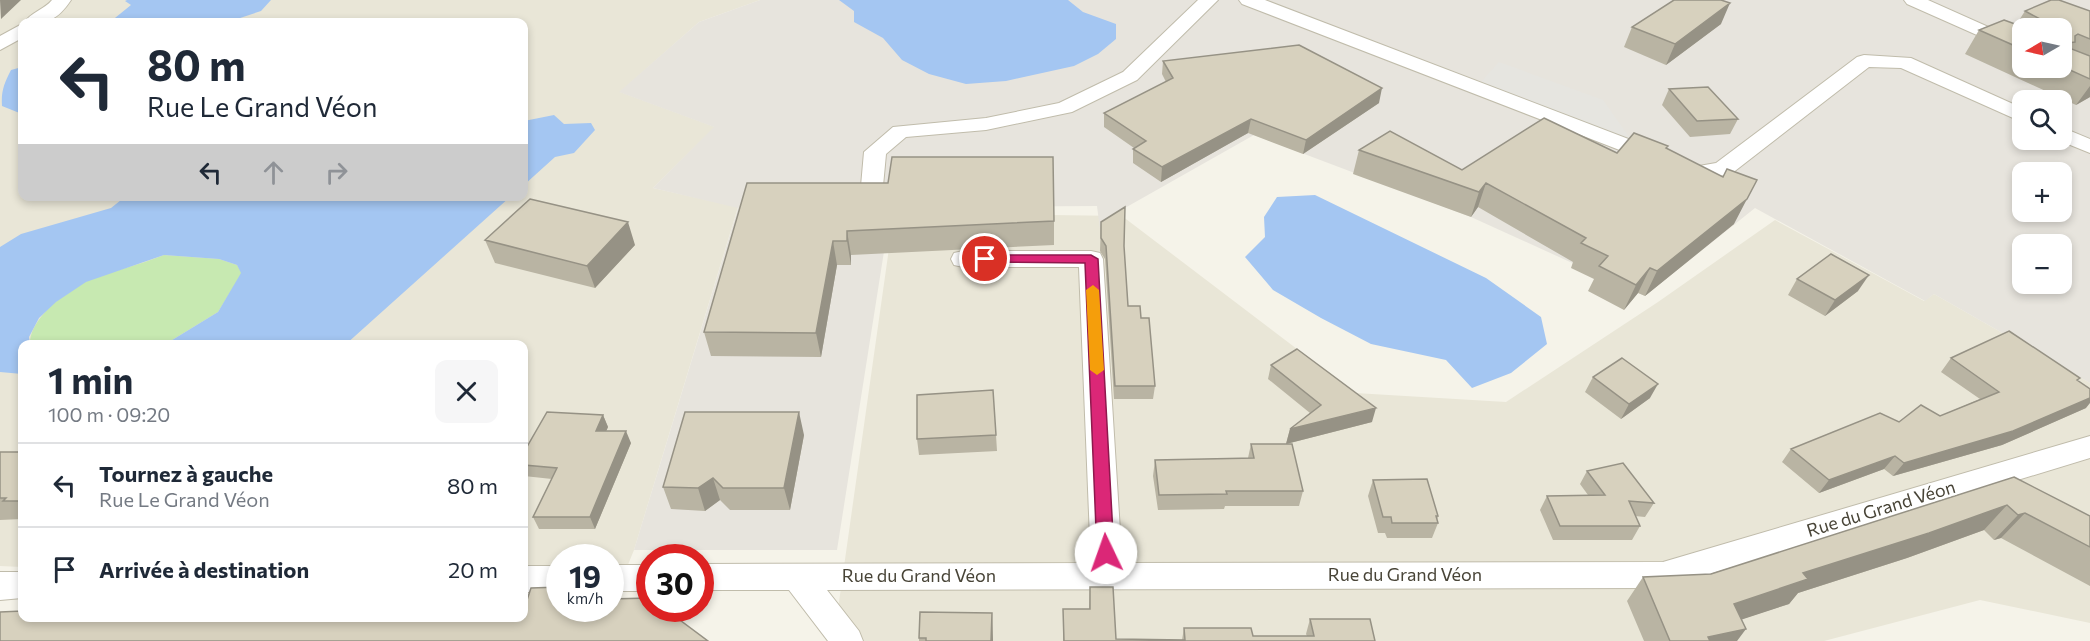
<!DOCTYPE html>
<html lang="fr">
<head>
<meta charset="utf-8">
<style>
  :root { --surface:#fff; --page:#f6f6f7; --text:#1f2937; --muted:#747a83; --line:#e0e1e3 }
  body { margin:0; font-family:Commissioner,sans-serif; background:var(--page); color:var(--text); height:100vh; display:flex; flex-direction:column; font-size:22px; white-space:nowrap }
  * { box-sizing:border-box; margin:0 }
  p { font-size:20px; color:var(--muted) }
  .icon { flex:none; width:33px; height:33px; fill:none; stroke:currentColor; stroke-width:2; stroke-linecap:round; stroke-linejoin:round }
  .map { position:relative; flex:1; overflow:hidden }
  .sheet { position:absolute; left:18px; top:340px; width:510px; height:282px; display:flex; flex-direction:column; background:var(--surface); border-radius:12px; box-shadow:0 3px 9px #0003 }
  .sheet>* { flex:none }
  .guide { position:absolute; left:18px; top:18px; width:510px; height:183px; border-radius:12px; box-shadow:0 3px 9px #0003; background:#fff; color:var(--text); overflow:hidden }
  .needle { width:39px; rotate:261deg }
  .tools { position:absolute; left:2012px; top:18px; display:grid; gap:12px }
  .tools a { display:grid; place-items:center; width:60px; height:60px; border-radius:12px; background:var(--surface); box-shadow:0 3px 9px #0003; font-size:30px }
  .speed { position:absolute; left:546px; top:544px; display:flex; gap:12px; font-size:30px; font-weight:700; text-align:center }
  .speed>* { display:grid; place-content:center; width:78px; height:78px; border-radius:50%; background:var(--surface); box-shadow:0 3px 9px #0003; line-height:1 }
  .speed small { font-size:15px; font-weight:400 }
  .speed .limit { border:9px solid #d22; background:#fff; color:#111 }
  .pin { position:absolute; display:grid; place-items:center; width:51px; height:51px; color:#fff; margin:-26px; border:3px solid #fff; border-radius:50%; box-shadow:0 2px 6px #0007 }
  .me { position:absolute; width:66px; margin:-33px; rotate:357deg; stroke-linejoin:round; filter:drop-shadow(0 0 4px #0008) }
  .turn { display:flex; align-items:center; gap:21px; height:126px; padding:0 30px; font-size:27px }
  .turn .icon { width:78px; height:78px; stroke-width:2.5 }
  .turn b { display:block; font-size:42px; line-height:51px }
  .lanes { display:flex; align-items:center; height:57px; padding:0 30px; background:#0003; justify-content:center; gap:30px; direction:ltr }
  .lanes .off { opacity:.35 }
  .round { display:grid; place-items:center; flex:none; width:63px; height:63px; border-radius:12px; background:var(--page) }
  .head { display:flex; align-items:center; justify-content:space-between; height:102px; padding:0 30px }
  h1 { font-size:36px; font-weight:700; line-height:45px }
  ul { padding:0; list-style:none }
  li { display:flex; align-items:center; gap:18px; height:84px; padding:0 30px; border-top:2px solid var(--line) }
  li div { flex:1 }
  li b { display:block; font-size:22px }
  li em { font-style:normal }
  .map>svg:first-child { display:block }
</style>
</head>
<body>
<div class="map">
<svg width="2090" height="641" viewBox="0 0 2090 641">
  <rect width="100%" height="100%" fill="#f5f3e9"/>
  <path fill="#e9e6d7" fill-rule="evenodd" d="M0 0H760L699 22 620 92 715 127 653 188 738 207 634 550 618 589 611 588 610 558H560L559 587 524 585V345H22V567L0 566ZM22 22H524V196H22Z
    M894 213 1122 216 1355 393 1506 402 1658 302 1775 220 1924 301 1934 294 2090 383V623L1980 600 1824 641H863L838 609Z"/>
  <path fill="#e7e4dd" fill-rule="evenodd" d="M760 0H2090V383L1934 294 1925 301 1755 208 1645 296 1471 217 1254 135 1116 213 1108 219 1100 230 1097 206 891 207 837 550H634L738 208 653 188 714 127 619 92 699 22ZM2022 28H2061V68H2022ZM2022 100H2061V140H2022ZM2022 172H2061V212H2022ZM2022 244H2061V284H2022Z"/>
  <path fill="#c7e9b1" d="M164 255 219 259 237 265 242 273 218 312 164 345H30C28 320 66 290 87 281 112 271 139 265 164 255Z"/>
  <path fill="#e6e5e0" d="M1499 62 1603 100 1632 141 1481 82Z"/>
  <path fill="#a4c6f2" d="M127 0H271L261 11 228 22H110L131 5 125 1Z
    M839 0H1068L1083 12 1116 24V39L1098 54 1074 66 1006 81 966 84 929 74 902 60 883 38 854 22V11Z
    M22 67V114L2 106C1 91 4 84 11 70Z
    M554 115 564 124 591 123 595 130 574 153 555 157 524 185V121Z
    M1315 195 1486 278 1541 317 1547 344 1511 373 1472 388 1446 360 1371 344 1321 318 1273 290 1245 257 1265 237 1264 217 1277 197Z
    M126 196H510V197L345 345H164L218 312 241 273 237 265 219 259 164 255 86 282 56 302 39 318 29 337 30 345H22V374L0 372V247L21 234 111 208Z"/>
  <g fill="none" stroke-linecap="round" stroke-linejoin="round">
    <defs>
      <path id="minor" d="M52 0H71C57 21 49 22 25 22 30 13 45 9 52 0Z
        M1198 0H1218L1137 80 1072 112 986 130 906 137 886 154 883 186 880 191 872 193 864 191 861 186 864 152 893 127 986 118 1059 103 1123 72Z
        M1239 0H1265L1699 166 1716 163 1857 57 1864 55 1911 58 2022 108V122L1901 68 1869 67 1731 174 1697 180 1242 4Z
        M1904 0H1928L2022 42V55L1907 4Z
        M22 24V38L0 50V36Z
        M2061 127 2090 139V153L2058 140H2061Z
        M963 251H1091L1100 253 1103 259 1122 563 1663 562 2090 436V458L1663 588 827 590 859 631 863 641H828L789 590H700V564L1091 563 1079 267H963L954 265 951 259 954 253Z
        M610 565H650V591H610Z
        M524 566H560V592H524Z
        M0 572H22V598L0 600Z"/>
    </defs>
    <use href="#minor" stroke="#c0bcab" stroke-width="2"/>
    <use href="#minor" fill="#fff" fill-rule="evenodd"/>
  </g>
  <path fill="#b9b4a3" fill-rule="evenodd" d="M2025 11H2090V97L2076 105 1965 54 1979 30 2016 25ZM2022 28H2061V68H2022Z
    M1721 24 1666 65 1624 47 1632 27Z
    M1163 61 1379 103 1303 154 1248 133 1161 182 1133 163V149L1134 148 1104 127V113L1166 82 1162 74Z
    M1669 89 1738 119 1730 134 1690 137 1662 105Z
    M1667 149 1734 224 1645 296 1638 293 1624 310 1588 291 1594 279 1571 268 1573 262 1478 207 1471 217 1353 174 1359 150 1462 170 1617 153Z
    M747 183 1054 221V245L851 255V265H837L821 357 711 356 704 332Z
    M1101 222 1124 246 1128 306 1141 318 1155 386 1153 399H1114L1105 259 1100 251Z
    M485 240 635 245 595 288 495 263Z
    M1797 279 1858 291 1825 316 1788 295Z
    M1951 358 2078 381 2086 408 2002 445 1893 476 1884 469 1819 493 1782 462 1791 449 1899 422 1940 416 1980 399 1941 372Z
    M1271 365 1372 422 1286 444 1290 429 1310 413 1268 379Z
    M1593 377 1650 398 1621 419 1585 392Z
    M603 415 608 427 606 431 631 443 595 529H539L533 517 552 479 524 476V452Z
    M804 435 790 510H730L720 500 705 511 671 509 663 487Z
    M996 435 997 451 919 455 917 439Z
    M1251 444 1303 491 1299 506H1225L1224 509 1158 510 1153 476 1155 460 1248 458Z
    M0 452H22V519L0 520Z
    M1587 471 1654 503 1645 517 1635 516 1640 526 1632 540H1553L1540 510 1547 496 1588 495 1580 484Z
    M2014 477 2090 516V586L2001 538 1994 540 1984 530 1907 558 1798 593 1789 604 1742 619 1737 641H1644L1627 601 1643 577 1711 574Z
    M1373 480 1438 516 1437 520 1438 523 1432 538H1387L1385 533H1378L1368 496Z
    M1090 587 1116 639 1182 640 1184 628 1253 636H1307L1306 634 1310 619 1375 641H1063V609H1089Z
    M992 613 993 641H919V638Z"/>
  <path fill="#969285" d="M0 0H21L1 19Z
    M1730 3 1721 24 1666 65 1675 44Z
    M2090 86V97L2076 105Z
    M1382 88 1379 103 1303 154 1306 140Z
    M1251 119 1248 133 1161 182 1162 167Z
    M1486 183 1478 207 1471 217 1479 192Z
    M1747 199 1734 224 1645 296 1657 271Z
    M628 222 635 245 595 288 587 266Z
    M847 231 851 255V265L847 241Z
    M833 241 837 265 821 357 816 333Z
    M1650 268 1638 293 1624 310 1636 285Z
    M1869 275 1858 291 1825 316 1835 300Z
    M1658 384 1650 398 1621 419 1629 404Z
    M2090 398V403L2086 408 2002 445 1893 476 1904 463Z
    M1376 408 1372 422 1286 444 1290 429Z
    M799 412 804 435 790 510 784 488Z
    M603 415 608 427 601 443 596 431Z
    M626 431 631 443 595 529 590 517Z
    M1895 456 1884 469 1819 493 1829 480Z
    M713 478 720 500 705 511 698 488Z
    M2007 505 1984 530 1907 558 1798 593 1789 604 1716 628 1734 604 1803 573Z
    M2025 513 2001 538 1994 540 2018 515Z
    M992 613 993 641H991Z
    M1746 629 1737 641H1706L1708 637Z"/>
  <path fill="#d7d1be" stroke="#969285" stroke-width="1.5" d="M1674 0H1721L1730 3 1675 44 1632 27Z
    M2051 0H2059L2090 11V39L2078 34 2075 36V42L2067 43 2069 48 2090 56V79L2061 66V28H2039L2040 19 2025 11Z
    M2004 20 2026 28H2022V49L1979 30Z
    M1299 45 1382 88 1306 140 1251 119 1162 167 1133 149 1146 141 1104 113 1173 78 1163 61Z
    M1708 87 1738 119 1697 121 1669 89Z
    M1544 118 1617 153 1634 133 1668 146 1666 148 1723 177 1727 169 1757 180 1747 199 1657 271 1650 268 1636 285 1599 266 1608 256 1581 243 1586 238 1486 183 1479 192 1359 150 1390 131 1462 170Z
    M892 157H1053L1054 221 847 231V241H833L816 333 704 332 747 183H888Z
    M530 199 628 222 587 266 485 240Z
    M1125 207 1124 246 1128 306H1140L1141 318H1149L1155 386H1115L1106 246 1101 238V222Z
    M1831 254 1869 275 1835 300 1797 279Z
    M2009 331 2080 378 2077 380 2090 389V398L2013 431 1904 463 1895 456 1829 480 1791 449 1880 413 1899 422 1921 405 1940 416 1999 392 1951 358Z
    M1297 349 1376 408 1290 429 1321 405 1271 365Z
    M1622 358 1658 384 1629 404 1593 377Z
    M993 390 996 435 917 439V395Z
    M547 412 603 415 596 431H626L590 517H533L557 468 524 465V452Z
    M685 412H799L784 488H723L713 478 698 488 663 487Z
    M1251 444H1292L1303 491H1226L1227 494 1159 495 1155 460 1254 458Z
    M0 452H22V501H3L6 498H0Z
    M1623 463 1654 503 1629 501 1640 526H1560L1547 496 1605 495 1587 471Z
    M2014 477 2090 516V547L2025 513 2018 515 2007 505 1929 533 1803 573 1808 579 1734 604 1746 629 1708 637 1710 641H1670L1643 577 1711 574Z
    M1427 479 1438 516H1436L1438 523H1392L1391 517H1383L1373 480Z
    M560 587 557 600H560V609H610V599L649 598 650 609H665L708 641H0V612L22 611V618H524V600H527L531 588Z
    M1090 587H1113L1116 639 1185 640 1184 628H1251L1253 636H1314L1310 619H1370L1375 641H1064L1063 609H1090Z
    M920 612 992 613 991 641H926V638H919Z"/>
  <path fill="#db2777" stroke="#8e194d" stroke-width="1.5" d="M985 255H1091L1098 259 1114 553 1111 558 1106 560 1100 558 1097 553 1085 263 980 262 978 259Z"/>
  <path fill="#f59e0b" d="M1093 285 1099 290 1104 370 1097 375 1090 370 1086 290Z"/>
  <g text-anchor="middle" stroke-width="4.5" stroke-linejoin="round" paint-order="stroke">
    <g font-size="18" fill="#484437" stroke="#fff">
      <text transform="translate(1881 509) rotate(-17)" y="6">Rue du Grand Véon</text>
      <text x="1405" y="581">Rue du Grand Véon</text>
      <text x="919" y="582">Rue du Grand Véon</text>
    </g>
  </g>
</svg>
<div class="tools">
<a><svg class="needle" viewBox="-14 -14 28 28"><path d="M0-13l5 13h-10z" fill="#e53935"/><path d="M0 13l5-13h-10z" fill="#747a83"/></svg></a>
<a><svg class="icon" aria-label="search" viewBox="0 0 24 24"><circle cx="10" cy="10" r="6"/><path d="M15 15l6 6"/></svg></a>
<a>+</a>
<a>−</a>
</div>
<div class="speed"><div>19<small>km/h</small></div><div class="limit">30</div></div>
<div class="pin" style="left:985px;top:259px;background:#d93025"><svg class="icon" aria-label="arrive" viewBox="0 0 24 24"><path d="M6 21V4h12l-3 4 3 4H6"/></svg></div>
<svg class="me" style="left:1106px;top:553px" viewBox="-20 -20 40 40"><circle r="19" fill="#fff"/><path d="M0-13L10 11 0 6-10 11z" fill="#db2777"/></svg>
<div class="guide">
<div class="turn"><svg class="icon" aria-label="left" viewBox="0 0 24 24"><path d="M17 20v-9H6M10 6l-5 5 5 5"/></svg><div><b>80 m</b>Rue Le Grand Véon</div></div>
<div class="lanes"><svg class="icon" aria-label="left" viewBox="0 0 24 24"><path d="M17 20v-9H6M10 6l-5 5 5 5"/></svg><svg class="icon off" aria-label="ahead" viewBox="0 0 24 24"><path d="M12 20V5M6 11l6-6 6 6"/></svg><svg class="icon off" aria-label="right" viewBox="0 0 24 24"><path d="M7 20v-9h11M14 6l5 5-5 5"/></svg></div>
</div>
<section class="sheet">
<div class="head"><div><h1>1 min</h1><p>100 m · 09:20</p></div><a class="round"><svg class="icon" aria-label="close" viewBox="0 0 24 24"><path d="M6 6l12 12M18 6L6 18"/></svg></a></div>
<ul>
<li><svg class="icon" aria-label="left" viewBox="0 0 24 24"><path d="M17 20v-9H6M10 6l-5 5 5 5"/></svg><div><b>Tournez à gauche</b><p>Rue Le Grand Véon</p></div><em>80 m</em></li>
<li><svg class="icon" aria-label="arrive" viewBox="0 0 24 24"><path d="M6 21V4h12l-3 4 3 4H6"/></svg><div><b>Arrivée à destination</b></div><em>20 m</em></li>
</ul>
</section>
</div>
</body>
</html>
